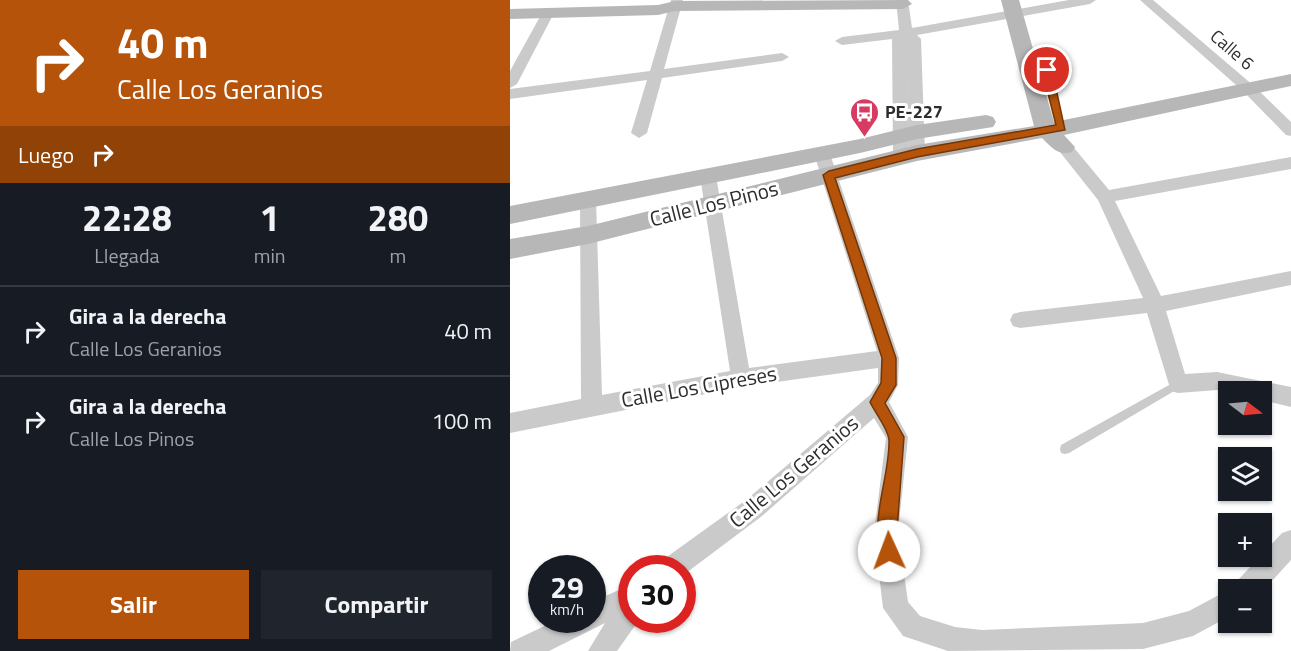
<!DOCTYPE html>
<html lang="es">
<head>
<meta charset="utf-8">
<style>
  :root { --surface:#171b24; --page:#20242c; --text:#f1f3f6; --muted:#9ea1a6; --line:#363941; --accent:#b45309 }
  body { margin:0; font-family:"Titillium Web",sans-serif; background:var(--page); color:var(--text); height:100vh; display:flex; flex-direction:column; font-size:22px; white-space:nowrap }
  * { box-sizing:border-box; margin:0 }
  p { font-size:20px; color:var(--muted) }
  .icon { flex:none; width:33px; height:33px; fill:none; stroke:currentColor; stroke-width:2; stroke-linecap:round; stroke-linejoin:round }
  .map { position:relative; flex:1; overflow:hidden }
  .details { display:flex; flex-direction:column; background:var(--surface); width:510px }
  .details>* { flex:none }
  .top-card { background:#b45309; color:#fff; overflow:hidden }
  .needle { width:39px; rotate:106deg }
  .fabs { position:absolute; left:708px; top:381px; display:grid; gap:12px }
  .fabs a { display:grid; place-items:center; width:54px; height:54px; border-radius:0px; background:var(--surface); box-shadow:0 2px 4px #0004; font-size:30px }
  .speed { position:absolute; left:18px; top:555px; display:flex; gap:12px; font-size:30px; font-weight:700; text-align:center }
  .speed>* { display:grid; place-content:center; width:78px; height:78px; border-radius:50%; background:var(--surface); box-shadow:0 2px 4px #0004; line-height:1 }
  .speed small { font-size:15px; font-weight:400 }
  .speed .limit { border:9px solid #d22; background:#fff; color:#111 }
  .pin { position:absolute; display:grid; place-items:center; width:51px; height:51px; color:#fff; margin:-26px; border:3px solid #fff; border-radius:50%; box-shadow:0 2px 6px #0007 }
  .me { position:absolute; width:66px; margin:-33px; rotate:358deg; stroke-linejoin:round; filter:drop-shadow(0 0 4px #0008) }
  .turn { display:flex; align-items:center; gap:21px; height:126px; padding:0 18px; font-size:27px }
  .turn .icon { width:78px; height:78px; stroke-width:2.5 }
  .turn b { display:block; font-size:42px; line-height:51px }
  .then { display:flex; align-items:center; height:57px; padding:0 18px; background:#0003; gap:12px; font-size:22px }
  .eta { display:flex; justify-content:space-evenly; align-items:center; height:102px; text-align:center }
  .eta b { font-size:36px; font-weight:700; line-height:42px }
  .action { display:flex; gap:12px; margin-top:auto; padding:12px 18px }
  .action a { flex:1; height:69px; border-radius:0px; background:var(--accent); color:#fff; font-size:24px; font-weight:700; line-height:69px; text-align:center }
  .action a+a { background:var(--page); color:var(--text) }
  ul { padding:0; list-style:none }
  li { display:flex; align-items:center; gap:18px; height:90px; padding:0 18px; border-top:2px solid var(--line) }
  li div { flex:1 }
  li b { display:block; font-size:22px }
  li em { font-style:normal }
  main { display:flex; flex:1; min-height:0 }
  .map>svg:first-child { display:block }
</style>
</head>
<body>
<main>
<section class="details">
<div class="top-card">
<div class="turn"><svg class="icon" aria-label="right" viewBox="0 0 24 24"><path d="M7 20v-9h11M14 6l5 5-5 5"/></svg><div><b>40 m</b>Calle Los Geranios</div></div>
<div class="then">Luego<svg class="icon" aria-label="right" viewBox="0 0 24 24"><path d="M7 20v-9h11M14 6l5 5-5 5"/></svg></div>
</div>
<div class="eta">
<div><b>22:28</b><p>Llegada</p></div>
<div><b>1</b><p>min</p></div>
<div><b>280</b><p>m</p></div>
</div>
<ul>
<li><svg class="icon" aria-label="right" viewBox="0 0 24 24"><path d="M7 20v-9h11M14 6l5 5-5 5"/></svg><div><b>Gira a la derecha</b><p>Calle Los Geranios</p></div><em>40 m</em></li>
<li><svg class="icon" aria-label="right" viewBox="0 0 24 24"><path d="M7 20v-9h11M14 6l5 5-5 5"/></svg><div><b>Gira a la derecha</b><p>Calle Los Pinos</p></div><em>100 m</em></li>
</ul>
<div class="action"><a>Salir</a><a>Compartir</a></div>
</section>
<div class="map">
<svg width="781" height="651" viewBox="0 0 781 651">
  <rect width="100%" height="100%" fill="#fff"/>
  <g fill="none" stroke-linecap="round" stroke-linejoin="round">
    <path fill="#cacaca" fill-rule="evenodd" d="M668 380 671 381 673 384 671 387 559 453 555 454 551 453 550 449 551 445Z"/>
    <path fill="#cacaca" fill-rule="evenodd" d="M161 0H173L154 69 272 53 279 57 272 61 152 78 137 133 129 138 121 133 137 80 0 99V89L140 71Z
      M386 0H398L402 28 559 0H586L580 4 407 35 411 39 415 153 407 158 399 153 396 39 399 157 391 162 383 157 382 39 332 45 325 41 332 37 389 30Z
      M630 0H643L744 86 781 122V136L776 135 734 92Z
      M38 9 44 13 7 84 0 88V71L32 13Z
      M554 142 560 143 599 190 781 157V169L605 201 651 296 781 271V285L656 311 675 374 707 372 781 387V407L752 400V392L718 393 707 390 668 393 661 391 637 313 510 328 503 326 500 320 503 314 510 312 633 298 588 200 546 147Z
      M312 149 320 154 389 358 388 385 379 402 398 437 388 532 398 602 410 616 445 627 472 630 633 623 679 611 718 590V617L683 636 633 649 438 651 393 636 373 608 364 532 376 438 364 418 252 516 172 576V568H151L154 559 236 500 360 395 368 383V368L231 387 0 433V413L71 399 70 200 78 194 86 200 92 395 220 371 190 176 198 170 206 176 239 368 367 351 304 154Z
      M781 530V560L752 592V590H724L727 581 772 533Z
      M122 584V620H129L107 651H78L95 623 39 651H0L1 642 47 620H82V602Z"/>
    <path fill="#b7b7b7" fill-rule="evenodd" d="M398 0 402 4 393 9 165 11 148 15 0 19V9L148 5 165 1Z
      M491 0H509L544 122 781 74V86L554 135 565 147 562 152C548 156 542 148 532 138L407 161 78 244 0 259V239L78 226 407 145 524 126Z
      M476 115 483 117 486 122 483 127 407 139 350 153 0 224V206L350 139 407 125Z"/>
  </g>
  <path fill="#b45309" stroke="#753606" stroke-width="1.5" d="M537 67 542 70 555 130 407 157 325 178 386 358V385L375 403 394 437 385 557 379 560 373 557C358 521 380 478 379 440 378 428 365 413 360 402L371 383 372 358 313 175 319 171 407 149 546 125 532 70Z"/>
  <defs>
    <symbol id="bus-pin" viewBox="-11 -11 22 30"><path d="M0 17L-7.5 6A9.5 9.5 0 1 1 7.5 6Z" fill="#d73b61" stroke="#fff"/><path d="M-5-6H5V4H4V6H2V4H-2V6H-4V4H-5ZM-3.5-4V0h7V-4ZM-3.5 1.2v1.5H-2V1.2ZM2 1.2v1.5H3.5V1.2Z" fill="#fff"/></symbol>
  </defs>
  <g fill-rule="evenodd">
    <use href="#bus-pin" x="338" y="96" width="33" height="45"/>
  </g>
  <g text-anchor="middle" stroke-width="6" stroke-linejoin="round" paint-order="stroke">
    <g font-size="18" fill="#2d2d2d" stroke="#fff">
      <text transform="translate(722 50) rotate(41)" y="6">Calle 6</text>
    </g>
    <g font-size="18" font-weight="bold" fill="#2d2d2d" stroke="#fff" text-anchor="start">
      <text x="375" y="118">PE-227</text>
    </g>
    <g font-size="21" fill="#2d2d2d" stroke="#fff">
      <text transform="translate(204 204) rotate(-14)" y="7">Calle Los Pinos</text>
      <text transform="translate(189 387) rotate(-10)" y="7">Calle Los Cipreses</text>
      <text transform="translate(284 472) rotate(-40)" y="7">Calle Los Geranios</text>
    </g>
  </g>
</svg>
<div class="fabs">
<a><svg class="needle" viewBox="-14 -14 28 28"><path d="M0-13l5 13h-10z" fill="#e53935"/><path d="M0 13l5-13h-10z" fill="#9ea1a6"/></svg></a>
<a><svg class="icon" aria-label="layers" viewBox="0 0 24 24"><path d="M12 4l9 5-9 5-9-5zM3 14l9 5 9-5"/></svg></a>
<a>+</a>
<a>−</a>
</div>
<div class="speed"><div>29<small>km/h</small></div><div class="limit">30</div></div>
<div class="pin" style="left:537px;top:70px;background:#d93025"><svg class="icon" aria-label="arrive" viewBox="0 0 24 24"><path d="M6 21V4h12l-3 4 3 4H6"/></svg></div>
<svg class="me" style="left:379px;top:551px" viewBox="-20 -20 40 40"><circle r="19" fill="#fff"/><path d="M0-13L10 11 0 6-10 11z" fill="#b45309"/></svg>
</div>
</main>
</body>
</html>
